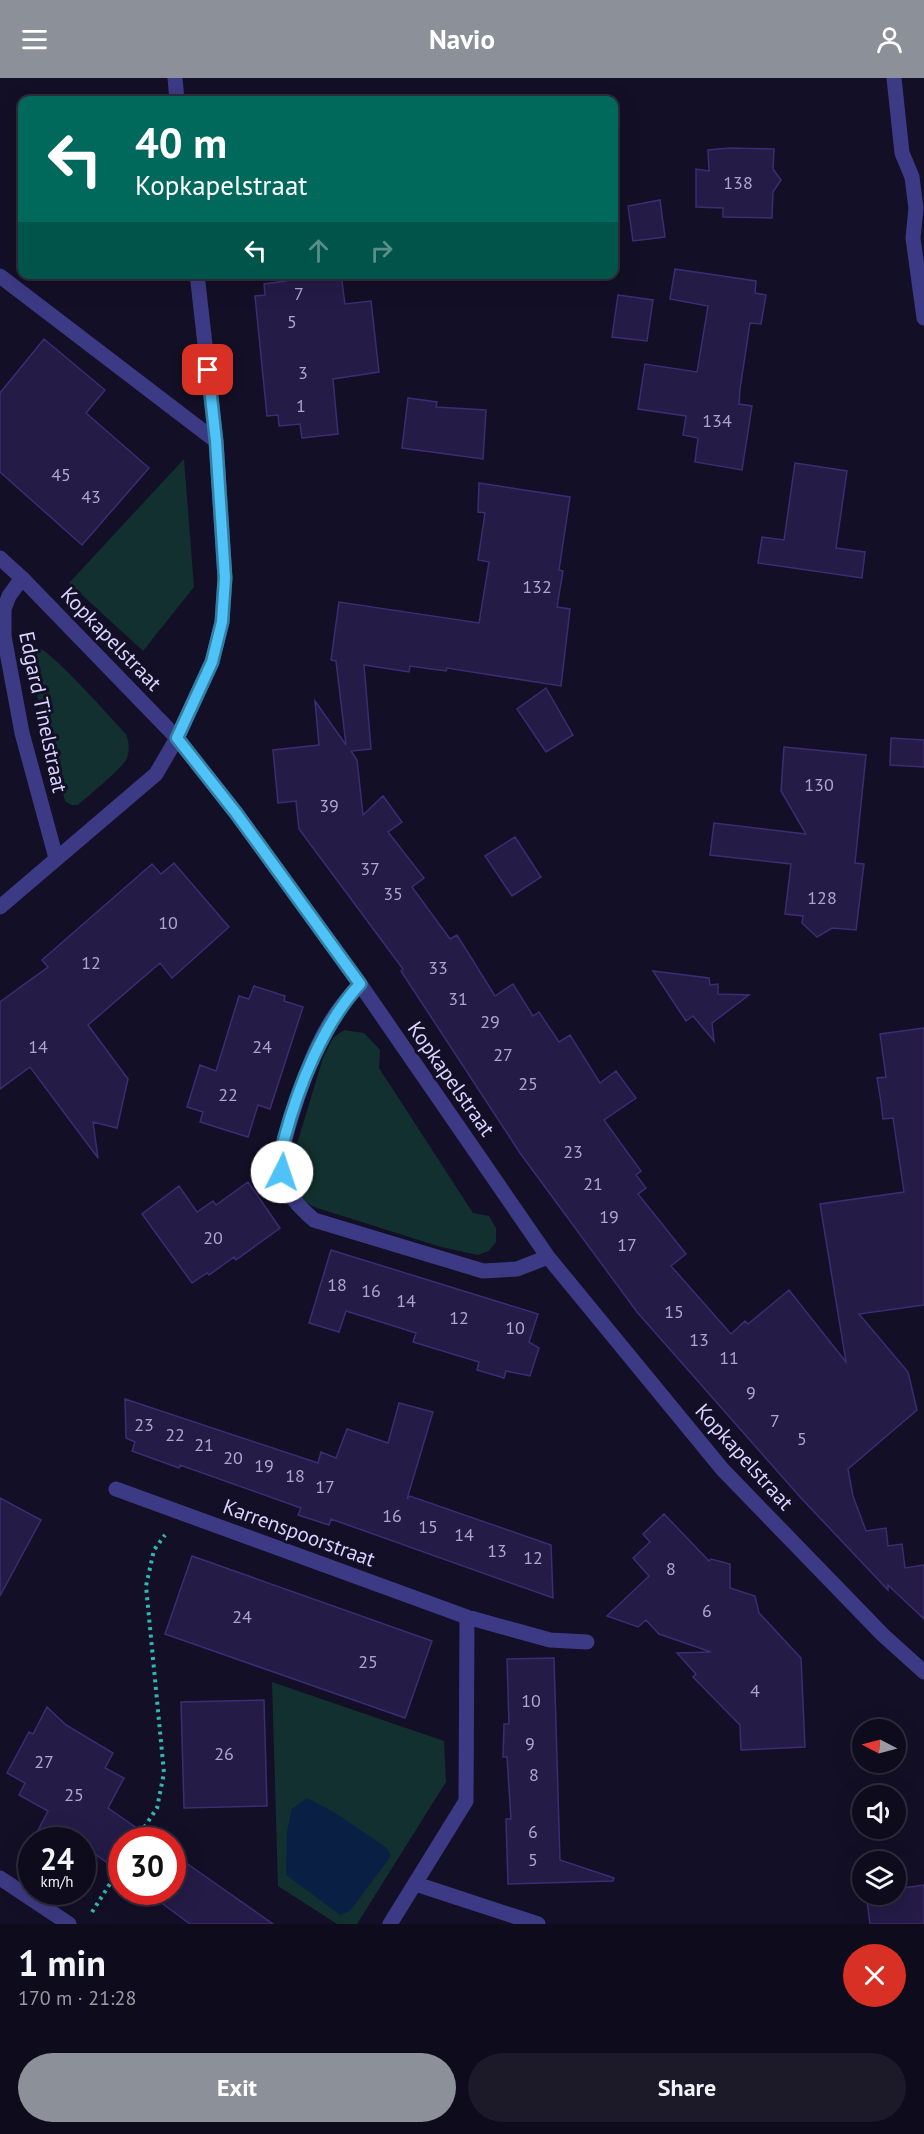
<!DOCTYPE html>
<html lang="en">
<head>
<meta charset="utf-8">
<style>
  :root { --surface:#0e0b1c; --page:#1c1929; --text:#f1f3f6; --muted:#9b9ba3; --line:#2e2b3b; --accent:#8c9099 }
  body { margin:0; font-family:"PT Sans",sans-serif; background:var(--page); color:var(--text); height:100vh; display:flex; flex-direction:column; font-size:22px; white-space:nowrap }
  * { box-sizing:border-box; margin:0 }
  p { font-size:20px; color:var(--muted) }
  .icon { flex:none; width:33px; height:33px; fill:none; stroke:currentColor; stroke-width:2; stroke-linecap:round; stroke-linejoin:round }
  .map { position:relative; height:1846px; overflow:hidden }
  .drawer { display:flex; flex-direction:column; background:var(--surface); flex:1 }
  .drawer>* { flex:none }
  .guide { position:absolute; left:18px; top:18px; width:600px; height:183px; border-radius:12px; box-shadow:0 6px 24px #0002,0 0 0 2px var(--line); background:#00695c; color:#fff; overflow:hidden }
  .needle { width:39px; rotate:276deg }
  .controls { position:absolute; left:852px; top:1641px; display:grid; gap:12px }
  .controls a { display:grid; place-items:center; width:54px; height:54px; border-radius:50%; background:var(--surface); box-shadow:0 6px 24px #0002,0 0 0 2px var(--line); font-size:30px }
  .speed { position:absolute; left:18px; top:1749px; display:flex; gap:12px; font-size:30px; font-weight:700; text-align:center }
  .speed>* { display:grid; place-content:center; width:78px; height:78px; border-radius:50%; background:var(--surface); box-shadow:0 6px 24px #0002,0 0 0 2px var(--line); line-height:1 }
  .speed small { font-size:15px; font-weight:400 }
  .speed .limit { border:9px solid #d22; background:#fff; color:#111 }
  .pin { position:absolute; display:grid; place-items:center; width:51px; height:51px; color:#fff; margin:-26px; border-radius:12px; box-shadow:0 3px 9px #0006 }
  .me { position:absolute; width:66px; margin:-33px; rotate:4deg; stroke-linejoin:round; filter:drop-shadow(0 0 4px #0008) }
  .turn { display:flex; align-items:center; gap:21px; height:126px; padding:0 18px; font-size:27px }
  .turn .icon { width:78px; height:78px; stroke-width:2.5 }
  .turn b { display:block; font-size:42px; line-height:51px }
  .lanes { display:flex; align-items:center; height:57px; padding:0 18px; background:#0003; justify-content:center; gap:30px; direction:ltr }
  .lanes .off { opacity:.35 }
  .round { display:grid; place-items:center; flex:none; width:63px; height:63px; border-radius:32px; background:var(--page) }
  .overview { display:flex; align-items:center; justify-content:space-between; height:102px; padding:0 18px }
  h1 { font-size:36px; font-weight:700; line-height:45px }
  .primary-button { display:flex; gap:12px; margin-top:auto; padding:12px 18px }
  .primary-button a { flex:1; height:69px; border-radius:36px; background:var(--accent); color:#fff; font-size:24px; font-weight:700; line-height:69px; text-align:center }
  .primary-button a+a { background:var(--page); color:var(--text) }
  header { display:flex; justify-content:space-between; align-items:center; height:78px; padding:0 18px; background:var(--accent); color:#fff; font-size:27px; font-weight:700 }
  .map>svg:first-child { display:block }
</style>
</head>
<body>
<header><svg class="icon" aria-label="menu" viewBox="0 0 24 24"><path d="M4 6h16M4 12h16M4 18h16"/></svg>Navio<svg class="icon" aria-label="person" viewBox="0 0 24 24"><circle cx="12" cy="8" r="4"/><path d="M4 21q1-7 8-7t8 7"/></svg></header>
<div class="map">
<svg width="924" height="1846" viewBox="0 0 924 1846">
  <rect width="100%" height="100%" fill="#130f26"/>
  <path fill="#12302f" d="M184 381 194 509 143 573 69 505Z
    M37 569C53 574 110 639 126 656 129 664 130 672 127 680 123 690 88 718 78 727H71L65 723 28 583 30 572Z
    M344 952 364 955 380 972 379 990 473 1135 489 1138 496 1150V1164L489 1173 478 1177 441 1169 314 1129 298 1120 292 1100 293 1079 323 980 333 960Z
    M272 1604 444 1663 446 1704 357 1846H337L278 1808Z"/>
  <path fill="#0a1f44" d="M307 1720 337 1736 387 1770 391 1778 350 1833 340 1837 286 1797 287 1753 292 1731Z"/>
  <path fill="#241b47" stroke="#3b2d73" stroke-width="1.5" d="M730 70 774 71 773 91 781 102 773 114 772 140 723 139V130L696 129V91L709 93 708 72Z
    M660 122 665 159 633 163 628 128Z
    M675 191 756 203 755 215 766 217 761 246 750 245 740 311 739 326 752 328 742 392 695 384 698 360 683 357 686 338 638 331 645 286 697 294 708 228 670 221Z
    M285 196H341L345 226 371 223 379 294 333 301 338 356 302 360 300 346 279 348 278 337 267 338 255 218 265 217 264 206 286 203Z
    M618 217 653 222 647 263 612 259Z
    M44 261 105 312 86 335 149 390 82 467 0 394V315Z
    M408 320 437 324 436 329 486 332 483 381 402 370Z
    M795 385 847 393 836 470 865 474 862 500 758 485 762 459 784 462Z
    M479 405 570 419 559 492 563 493 557 529 570 531 561 608 447 590 446 593 410 588 409 594 364 587 371 671 351 673 357 682 363 737 383 718 402 744 388 754 424 800 412 809 450 861 457 857 495 918 513 906 533 938 539 934 559 964 570 957 600 1005 616 993 636 1020 604 1042 641 1093 636 1097 646 1110 638 1116 686 1176 671 1188 731 1256 745 1243 748 1246 789 1212 846 1284 820 1126 904 1114 893 1040 883 1041 881 1024 877 1000 886 999 880 956 924 950V1227L859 1236 908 1294 917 1332 848 1391 853 1418 866 1453 886 1450 888 1468 902 1466 905 1490 924 1487V1541L888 1507V1512L801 1420 637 1234 520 1075 401 893 403 891 299 751 296 723 278 725 273 672 319 667 315 623 346 667 336 583 331 582 339 524 479 545 489 484 478 482 485 435 478 434Z
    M546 610 573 657 546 674 517 631Z
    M891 660 924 662V689L890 687Z
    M784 669 866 677 855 785 864 786 856 852 832 850 817 859 802 845 803 838 785 836 791 786 710 777 714 745 806 756 781 713Z
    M515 759 541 799 512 818 485 778Z
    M174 785 229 849 172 900 160 885 88 947 128 1001 117 1050 93 1044 98 1080 30 989 0 1011V924L48 889 42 882 152 786 161 796Z
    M653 893 709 900 710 907 718 906V916L749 917 712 945 714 963 693 938 686 943Z
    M254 908 285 918 284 923 303 929 270 1031 258 1027 248 1059 200 1044 203 1034 187 1029 200 987 216 993 239 918 249 921Z
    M248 1104 280 1150 236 1182 234 1179 209 1197 207 1195 192 1205 142 1136 179 1108 197 1134 213 1123 216 1127Z
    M331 1172 538 1236 529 1264 539 1270 530 1298 506 1293 504 1300 477 1292 479 1284 413 1264 416 1255 346 1233 339 1254 309 1245Z
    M125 1321 318 1385 321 1374 336 1380 347 1351 388 1365 399 1325 433 1334 407 1421 410 1418 551 1467 553 1520 331 1441 329 1447 298 1437 301 1430 180 1387 179 1390 132 1373 135 1364 126 1360Z
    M0 1420 41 1442 0 1518Z
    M664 1436 709 1483 711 1481 730 1486V1510L755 1518 759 1535 801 1580 805 1669 741 1672 740 1647 693 1599 696 1596 677 1575 711 1574 659 1556 646 1542 638 1549 607 1538 649 1498 633 1480 650 1464 643 1456Z
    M192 1478 432 1563 405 1640 165 1556Z
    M554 1580 560 1782 614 1800 613 1803 508 1806 506 1741H511L507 1679H503L504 1646H509L507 1581Z
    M264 1622 267 1728 184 1730 181 1624Z
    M47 1629 66 1647 113 1675 105 1690 124 1700 108 1730 154 1762H122V1795L82 1767V1762H33L48 1733 19 1717 25 1705 7 1695 29 1654 33 1656Z
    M172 1775 219 1808 273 1846H190L147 1814H172Z
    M924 1807V1846H870L866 1816H896V1811Z"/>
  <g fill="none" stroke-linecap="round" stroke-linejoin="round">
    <path stroke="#2fb8b0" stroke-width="4" stroke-dasharray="3 4.5" stroke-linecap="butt" d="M136 1762 157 1730 164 1695 146 1508 154 1472 165 1457
      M92 1834 122 1787"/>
    <path stroke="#3d3a85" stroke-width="15" d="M175 0 177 22
      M894 0 902 75 912 99 914 115 916 130 913 160 924 240
      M0 198 216 363
      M0 480 22 500 177 660 236 735 360 906 548 1179 723 1392 883 1557 924 1594
      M22 500 9 518 4 531V558L22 655 56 780
      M0 829 156 696 177 660 212 584 222 544 225 500 216 363 197 196
      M360 906C348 919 336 934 327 950 312 975 277 1067 282 1094 285 1115 299 1129 314 1142L483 1193 517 1191 548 1179
      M116 1411 467 1539 550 1562 587 1564
      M0 1800 69 1846
      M416 1806 538 1846
      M390 1846 466 1723 467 1539"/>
  </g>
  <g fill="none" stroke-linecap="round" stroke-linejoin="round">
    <defs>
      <path id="route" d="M208 292 216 363 225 500 222 544 212 584 177 660 236 735 360 906C323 946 298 1009 284 1062 282 1072 282 1083 282 1094"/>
    </defs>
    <use href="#route" stroke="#337fa1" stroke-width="15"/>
    <use href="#route" stroke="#4fc3f7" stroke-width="10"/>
  </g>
  <g text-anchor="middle" stroke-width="6" stroke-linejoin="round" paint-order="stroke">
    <g font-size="18" fill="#aca6d1">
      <text x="738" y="111">138</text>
      <text x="299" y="222">7</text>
      <text x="292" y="250">5</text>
      <text x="303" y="301">3</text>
      <text x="301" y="334">1</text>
      <text x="717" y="349">134</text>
      <text x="61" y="403">45</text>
      <text x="91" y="425">43</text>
      <text x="537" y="515">132</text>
      <text x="819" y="713">130</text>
      <text x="329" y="734">39</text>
      <text x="370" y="797">37</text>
      <text x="393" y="822">35</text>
      <text x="822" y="826">128</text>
      <text x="168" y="851">10</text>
      <text x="91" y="891">12</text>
      <text x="438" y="896">33</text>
      <text x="458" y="927">31</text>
      <text x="490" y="950">29</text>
      <text x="38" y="975">14</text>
      <text x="262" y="975">24</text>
      <text x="503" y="983">27</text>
      <text x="528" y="1012">25</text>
      <text x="228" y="1023">22</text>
      <text x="573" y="1080">23</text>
      <text x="593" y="1112">21</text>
      <text x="609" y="1145">19</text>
      <text x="213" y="1166">20</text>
      <text x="627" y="1173">17</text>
      <text x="337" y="1213">18</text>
      <text x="371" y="1219">16</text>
      <text x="406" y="1229">14</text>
      <text x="674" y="1240">15</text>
      <text x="459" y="1246">12</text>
      <text x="515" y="1256">10</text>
      <text x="699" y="1268">13</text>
      <text x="729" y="1286">11</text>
      <text x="751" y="1321">9</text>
      <text x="775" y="1349">7</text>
      <text x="144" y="1353">23</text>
      <text x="175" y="1363">22</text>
      <text x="802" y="1367">5</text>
      <text x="204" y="1373">21</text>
      <text x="233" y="1386">20</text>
      <text x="264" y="1394">19</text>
      <text x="295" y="1404">18</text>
      <text x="325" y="1415">17</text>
      <text x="392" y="1444">16</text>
      <text x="428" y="1455">15</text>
      <text x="464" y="1463">14</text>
      <text x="497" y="1479">13</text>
      <text x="533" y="1486">12</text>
      <text x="671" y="1497">8</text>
      <text x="707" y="1539">6</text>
      <text x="242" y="1545">24</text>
      <text x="368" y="1590">25</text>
      <text x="755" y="1619">4</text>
      <text x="531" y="1629">10</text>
      <text x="530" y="1672">9</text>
      <text x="224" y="1682">26</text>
      <text x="44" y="1690">27</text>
      <text x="534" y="1703">8</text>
      <text x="74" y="1723">25</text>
      <text x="533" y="1760">6</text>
      <text x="533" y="1788">5</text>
    </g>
    <g font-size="21" fill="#d9d4ff" stroke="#130f26">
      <text transform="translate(111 561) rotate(46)" y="7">Kopkapelstraat</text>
      <text transform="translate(43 634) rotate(78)" y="7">Edgard Tinelstraat</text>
      <text transform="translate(451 1001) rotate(55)" y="7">Kopkapelstraat</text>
      <text transform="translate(744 1379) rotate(48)" y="7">Kopkapelstraat</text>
      <text transform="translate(299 1455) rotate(20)" y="7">Karrenspoorstraat</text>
    </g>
  </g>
</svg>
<div class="controls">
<a><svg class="needle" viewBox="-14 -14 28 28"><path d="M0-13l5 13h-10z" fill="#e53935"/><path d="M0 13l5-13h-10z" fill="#9b9ba3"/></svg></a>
<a><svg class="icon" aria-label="sound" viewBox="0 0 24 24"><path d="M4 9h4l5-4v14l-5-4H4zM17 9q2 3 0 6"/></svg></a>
<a><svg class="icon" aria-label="layers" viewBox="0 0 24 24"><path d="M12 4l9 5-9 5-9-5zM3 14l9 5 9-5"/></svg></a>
</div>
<div class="speed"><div>24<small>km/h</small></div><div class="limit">30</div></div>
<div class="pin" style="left:208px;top:292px;background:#d93025"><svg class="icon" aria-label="arrive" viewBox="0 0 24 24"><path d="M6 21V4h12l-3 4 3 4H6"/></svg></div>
<svg class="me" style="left:282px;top:1094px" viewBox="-20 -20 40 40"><circle r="19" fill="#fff"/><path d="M0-13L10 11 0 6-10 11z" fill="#4fc3f7"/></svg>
<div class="guide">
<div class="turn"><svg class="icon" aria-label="left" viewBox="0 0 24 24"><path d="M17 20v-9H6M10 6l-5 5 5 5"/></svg><div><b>40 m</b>Kopkapelstraat</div></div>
<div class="lanes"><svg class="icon" aria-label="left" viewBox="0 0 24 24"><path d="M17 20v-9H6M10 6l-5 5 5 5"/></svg><svg class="icon off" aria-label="ahead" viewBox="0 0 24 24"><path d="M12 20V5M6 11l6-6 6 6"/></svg><svg class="icon off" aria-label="right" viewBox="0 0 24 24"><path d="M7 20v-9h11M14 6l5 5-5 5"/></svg></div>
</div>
</div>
<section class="drawer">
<div class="overview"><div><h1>1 min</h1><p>170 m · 21:28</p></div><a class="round" style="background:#d93025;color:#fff"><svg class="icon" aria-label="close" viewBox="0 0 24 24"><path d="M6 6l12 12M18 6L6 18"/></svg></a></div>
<div class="primary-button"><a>Exit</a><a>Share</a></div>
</section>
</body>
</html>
